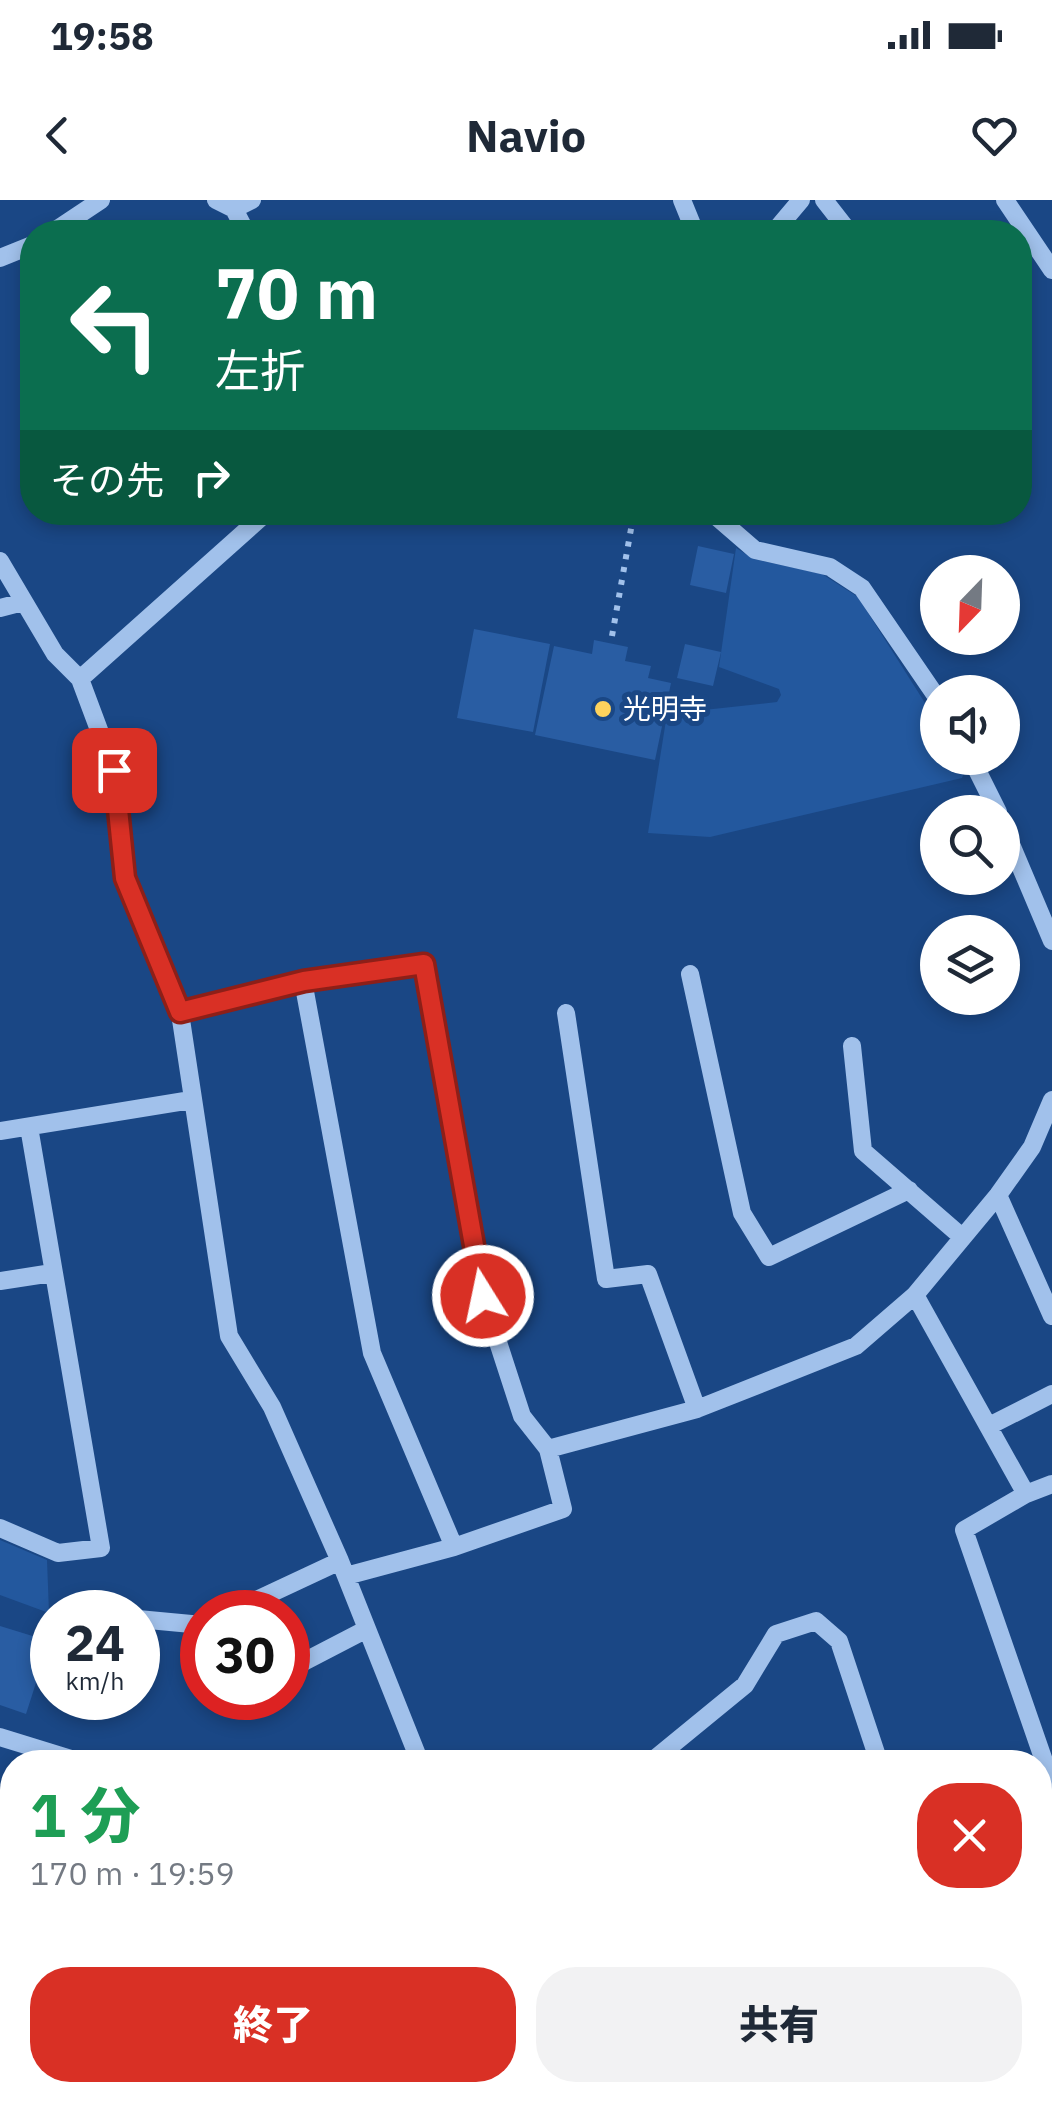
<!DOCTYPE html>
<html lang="ja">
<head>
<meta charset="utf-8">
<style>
  :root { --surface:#fff; --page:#f2f2f3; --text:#1f2937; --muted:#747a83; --accent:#d93025 }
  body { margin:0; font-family:"IBM Plex Sans","Noto Sans JP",sans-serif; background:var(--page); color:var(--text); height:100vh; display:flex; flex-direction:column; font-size:38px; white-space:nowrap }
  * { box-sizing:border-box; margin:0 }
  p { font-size:32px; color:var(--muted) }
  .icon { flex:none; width:55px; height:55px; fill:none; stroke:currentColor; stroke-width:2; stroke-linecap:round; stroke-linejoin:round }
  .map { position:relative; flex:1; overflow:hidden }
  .side { position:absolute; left:0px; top:1550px; width:1052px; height:352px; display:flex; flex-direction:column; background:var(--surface); border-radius:40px 40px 0 0; box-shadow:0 5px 15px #0003 }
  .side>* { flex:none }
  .banner { position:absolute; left:20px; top:20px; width:1012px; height:305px; border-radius:40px; box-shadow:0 5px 15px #0003; background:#0b6e4f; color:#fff; overflow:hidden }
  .needle { width:65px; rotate:203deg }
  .tools { position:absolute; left:920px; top:355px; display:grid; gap:20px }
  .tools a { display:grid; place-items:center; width:100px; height:100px; border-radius:50%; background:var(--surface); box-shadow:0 5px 15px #0003; font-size:50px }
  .speed { position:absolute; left:30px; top:1390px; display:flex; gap:20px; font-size:50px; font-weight:700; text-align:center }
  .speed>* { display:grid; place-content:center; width:130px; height:130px; border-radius:50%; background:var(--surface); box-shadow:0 5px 15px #0003; line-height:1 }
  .speed small { font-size:25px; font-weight:400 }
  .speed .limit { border:15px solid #d22; background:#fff; color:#111 }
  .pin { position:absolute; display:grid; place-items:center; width:85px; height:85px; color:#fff; margin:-42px; border-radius:20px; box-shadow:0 5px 15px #0006 }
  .me { position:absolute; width:110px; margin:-55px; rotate:350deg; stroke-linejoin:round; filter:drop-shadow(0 0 8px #0008) }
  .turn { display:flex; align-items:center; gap:35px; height:210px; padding:0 30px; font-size:45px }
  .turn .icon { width:130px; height:130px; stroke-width:2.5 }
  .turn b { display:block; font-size:70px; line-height:85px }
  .then { display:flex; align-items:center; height:95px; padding:0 30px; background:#0003; gap:20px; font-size:38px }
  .round { display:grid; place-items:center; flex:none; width:105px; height:105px; border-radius:40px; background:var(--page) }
  .overview { display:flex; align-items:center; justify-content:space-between; height:170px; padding:0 30px }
  h1 { font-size:60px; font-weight:800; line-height:75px; color:#1e9e55 }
  .primary-button { display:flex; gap:20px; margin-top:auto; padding:20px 30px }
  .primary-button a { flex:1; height:115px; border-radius:40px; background:var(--accent); color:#fff; font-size:40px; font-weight:800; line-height:115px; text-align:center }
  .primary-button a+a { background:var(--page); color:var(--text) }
  .status { display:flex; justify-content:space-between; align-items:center; height:70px; padding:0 50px; background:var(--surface); direction:ltr }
  .status svg { height:28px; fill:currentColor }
  header { display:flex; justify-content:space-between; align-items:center; height:130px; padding:0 30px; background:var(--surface); font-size:45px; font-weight:800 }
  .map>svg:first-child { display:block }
</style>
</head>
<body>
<div class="status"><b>19:58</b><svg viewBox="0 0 49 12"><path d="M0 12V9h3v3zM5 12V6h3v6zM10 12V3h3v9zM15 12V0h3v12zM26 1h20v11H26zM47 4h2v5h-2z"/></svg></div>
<header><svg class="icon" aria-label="back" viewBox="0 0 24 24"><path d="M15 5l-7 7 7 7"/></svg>Navio<svg class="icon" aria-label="heart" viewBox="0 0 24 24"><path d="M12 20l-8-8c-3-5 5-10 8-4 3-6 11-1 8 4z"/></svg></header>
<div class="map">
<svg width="1052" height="1901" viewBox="0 0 1052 1901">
  <rect width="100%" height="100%" fill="#1a4785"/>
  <path fill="#23589e" d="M736 348 754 359 822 374 858 397 937 522 938 558H960L966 567 962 578 710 637 648 633 667 514 777 502 781 495 779 489 719 467Z
    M0 1340 47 1360 49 1413 0 1395Z"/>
  <path fill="#295da3" d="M698 346 734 354 726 393 690 385Z
    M474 429 550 444 533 532 457 518Z
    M594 440 628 447 625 461 651 466 648 478 671 483 655 560 535 535 554 446 592 454Z
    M685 444 721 452 713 486 677 478Z
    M0 1426 39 1438 33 1458 43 1461 26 1514 0 1505Z
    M0 1621 12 1626V1707L0 1702Z"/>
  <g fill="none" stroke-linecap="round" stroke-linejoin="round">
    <path stroke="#a1c1eb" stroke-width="6" stroke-dasharray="5 8" stroke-linecap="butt" d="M612 436 634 312"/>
    <path stroke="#a1c1eb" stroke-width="18" d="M216 0 234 9 246 32
      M682 0 695 32
      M824 0 849 32
      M1005 0 1052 70
      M234 9 252 0
      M53 32 101 0
      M774 32 801 0
      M0 58 32 45
      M711 312 755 350 830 367 862 388 938 499
      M0 361 55 454 80 479 114 570 125 678 180 813 229 1136 272 1207 340 1361 420 1562
      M0 408 23 402
      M80 479 267 312
      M971 558 998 612
      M1002 623 1052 741
      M690 774 742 1013 769 1057 909 990
      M303 781 372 1153 454 1347
      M180 813 303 781 424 764 483 1096 522 1216 548 1249 563 1309 454 1347 346 1376
      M566 813 606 1079 648 1074 697 1209
      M852 846 863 951 962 1037
      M0 931 191 900
      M998 995 1052 1116
      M0 1081 52 1073
      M915 1095 1026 1294 964 1330 1052 1584
      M989 1226 1052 1194
      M548 1249 697 1209 856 1146 915 1095 998 995 1032 947 1052 900
      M1026 1294 1052 1284
      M0 1328 58 1353 101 1348 29 927
      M60 1412H66
      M231 1412 340 1361
      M138 1419 202 1425
      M288 1470 367 1429
      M224 1502 233 1498
      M0 1537 81 1562
      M651 1562 745 1485 776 1434 816 1421 839 1441 879 1562
      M1040 1625 1052 1619
      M0 1734 12 1738
      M0 1833 12 1832
      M1040 1849 1052 1848
      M423 1901 430 1890"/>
    <defs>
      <path id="rail" d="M1040 1799 1052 1798
        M1040 1819H1052
        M0 1869 12 1868
        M0 1890 12 1889"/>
    </defs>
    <use href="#rail" stroke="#fff" stroke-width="11"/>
    <use href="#rail" stroke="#1a4785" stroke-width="8" stroke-dasharray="22" stroke-linecap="butt"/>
  </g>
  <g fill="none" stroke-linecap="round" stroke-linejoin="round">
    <defs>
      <path id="route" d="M114 570 125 678 180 812 304 781 424 764 483 1096"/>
    </defs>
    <use href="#route" stroke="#8d1f18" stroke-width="25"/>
    <use href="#route" stroke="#d93025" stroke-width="18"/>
  </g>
  <circle fill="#fdd25d" stroke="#1a4785" stroke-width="4" cx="603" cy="509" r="10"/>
  <g text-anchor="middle" stroke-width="10" stroke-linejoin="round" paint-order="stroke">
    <g font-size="28" fill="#fff" stroke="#1a4785" text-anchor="start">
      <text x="623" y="519">光明寺</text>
    </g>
  </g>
</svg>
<div class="tools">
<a><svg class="needle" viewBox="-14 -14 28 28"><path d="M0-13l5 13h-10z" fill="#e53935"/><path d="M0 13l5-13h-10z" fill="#747a83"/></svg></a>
<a><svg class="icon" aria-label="sound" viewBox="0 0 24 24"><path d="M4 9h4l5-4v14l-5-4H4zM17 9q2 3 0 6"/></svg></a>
<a><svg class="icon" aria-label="search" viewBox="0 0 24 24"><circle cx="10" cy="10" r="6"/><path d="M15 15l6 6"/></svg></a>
<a><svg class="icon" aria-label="layers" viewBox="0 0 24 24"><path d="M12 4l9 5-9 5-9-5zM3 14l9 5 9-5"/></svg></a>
</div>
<div class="speed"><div>24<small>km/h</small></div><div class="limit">30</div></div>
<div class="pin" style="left:114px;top:570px;background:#d93025"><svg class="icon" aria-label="arrive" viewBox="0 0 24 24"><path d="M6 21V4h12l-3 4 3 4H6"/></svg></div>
<svg class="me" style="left:483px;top:1096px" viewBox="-20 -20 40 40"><circle r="17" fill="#d93025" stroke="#fff" stroke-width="3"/><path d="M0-11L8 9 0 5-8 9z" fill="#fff"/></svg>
<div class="banner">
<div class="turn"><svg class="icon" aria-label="left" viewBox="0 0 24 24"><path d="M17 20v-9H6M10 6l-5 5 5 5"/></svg><div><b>70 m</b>左折</div></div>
<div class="then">その先<svg class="icon" aria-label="right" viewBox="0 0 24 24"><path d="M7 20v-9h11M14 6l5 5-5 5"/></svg></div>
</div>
<section class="side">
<div class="overview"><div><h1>1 分</h1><p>170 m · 19:59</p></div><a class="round" style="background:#d93025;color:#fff"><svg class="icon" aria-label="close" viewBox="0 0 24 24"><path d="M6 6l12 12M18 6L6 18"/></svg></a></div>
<div class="primary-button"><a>終了</a><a>共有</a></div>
</section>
</div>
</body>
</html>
